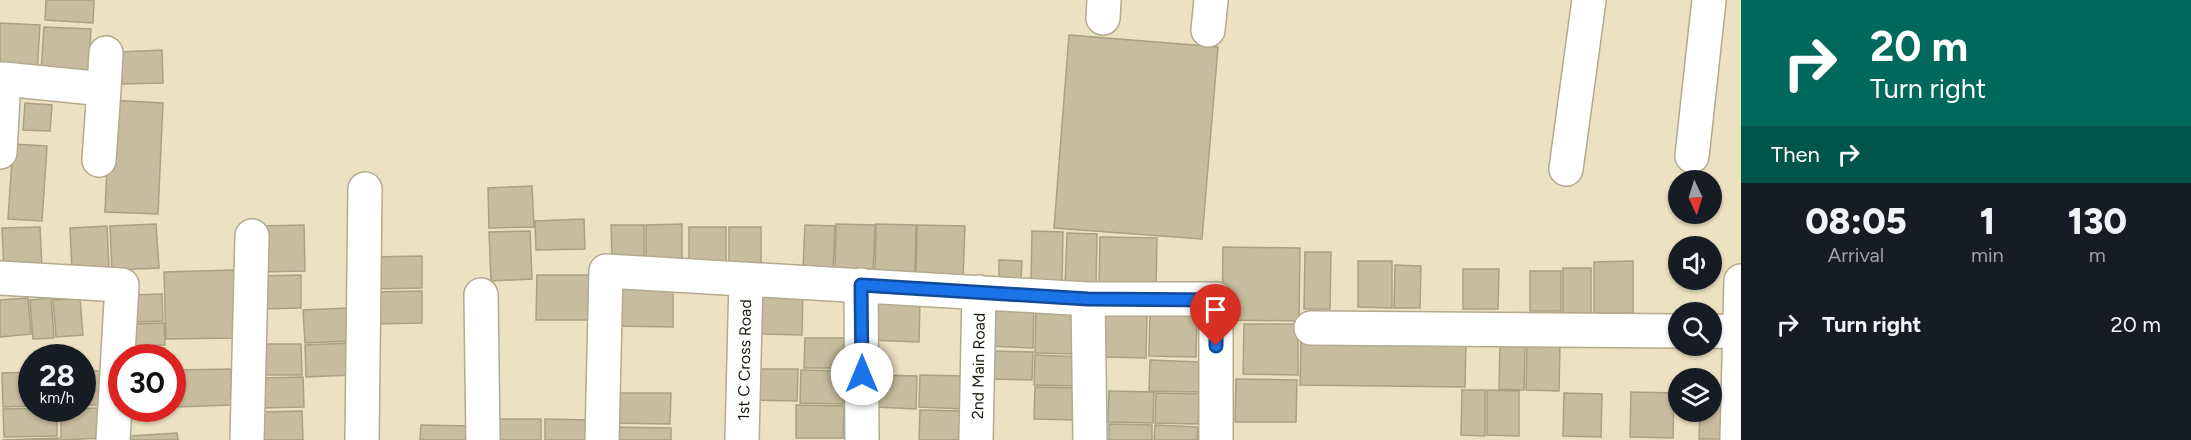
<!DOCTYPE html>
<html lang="en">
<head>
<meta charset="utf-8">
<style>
  :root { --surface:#171b24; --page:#20242c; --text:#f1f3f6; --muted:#9ea1a6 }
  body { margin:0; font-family:Figtree,sans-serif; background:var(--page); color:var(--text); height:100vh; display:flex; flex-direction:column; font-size:22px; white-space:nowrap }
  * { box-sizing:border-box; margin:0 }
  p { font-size:20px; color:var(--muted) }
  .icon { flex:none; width:33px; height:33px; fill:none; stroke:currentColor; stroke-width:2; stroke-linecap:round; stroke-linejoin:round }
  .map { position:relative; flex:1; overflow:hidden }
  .details { display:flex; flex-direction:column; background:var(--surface); width:450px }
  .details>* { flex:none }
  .guide { background:#00695c; color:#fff; overflow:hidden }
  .needle { width:39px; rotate:176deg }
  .controls { position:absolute; left:1668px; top:170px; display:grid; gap:12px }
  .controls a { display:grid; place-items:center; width:54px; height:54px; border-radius:50%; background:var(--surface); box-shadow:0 2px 4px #0004; font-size:30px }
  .speed { position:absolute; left:18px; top:344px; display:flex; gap:12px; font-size:30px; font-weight:700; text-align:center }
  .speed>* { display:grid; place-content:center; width:78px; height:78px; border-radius:50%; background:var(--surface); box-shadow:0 2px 4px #0004; line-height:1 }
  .speed small { font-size:15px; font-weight:400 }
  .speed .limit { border:9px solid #d22; background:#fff; color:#111 }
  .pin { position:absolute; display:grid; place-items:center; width:51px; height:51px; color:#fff; margin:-62px -26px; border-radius:50% 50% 50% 0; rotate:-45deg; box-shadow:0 0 6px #0007 }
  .pin .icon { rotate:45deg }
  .me { position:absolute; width:66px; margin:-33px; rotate:0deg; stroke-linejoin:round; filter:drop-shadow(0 0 4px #0008) }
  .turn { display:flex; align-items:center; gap:21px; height:126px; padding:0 30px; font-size:27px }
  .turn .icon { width:78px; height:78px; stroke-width:2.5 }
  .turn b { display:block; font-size:42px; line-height:51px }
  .then { display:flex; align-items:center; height:57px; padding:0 30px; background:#0003; gap:12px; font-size:22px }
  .eta { display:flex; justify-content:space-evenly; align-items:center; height:102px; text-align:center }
  .eta b { font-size:36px; font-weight:800; line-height:42px }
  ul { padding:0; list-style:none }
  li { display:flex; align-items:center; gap:18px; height:78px; padding:0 30px }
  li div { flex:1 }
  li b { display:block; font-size:22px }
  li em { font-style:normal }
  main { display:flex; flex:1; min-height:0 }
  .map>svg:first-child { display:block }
</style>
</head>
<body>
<main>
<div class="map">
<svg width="1741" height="440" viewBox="0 0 1741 440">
  <rect width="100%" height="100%" fill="#ece1c1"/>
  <path fill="#c7bc9d" stroke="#aaa082" stroke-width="1.5" d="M46 0H94L93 23 45 20Z
    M0 23 40 25 37 73 0 71Z
    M44 27 91 29 88 74 41 72Z
    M1069 35 1218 47 1202 239 1054 228Z
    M162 50 163 83 122 84 121 52Z
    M110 100 163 103 158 214 105 212Z
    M25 103 52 105 50 131 23 130Z
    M13 144 47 146 42 221 8 219Z
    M532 186 534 227 489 228 488 188Z
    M584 219 585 249 536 250 535 221Z
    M156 224 159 268 112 270 110 226Z
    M682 224V260L646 261V225Z
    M836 224 875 225 873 273 835 272Z
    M876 224 916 225 915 274 875 273Z
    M304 225 305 271 259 272 257 226Z
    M611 225H644V257L612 258Z
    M805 225 835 226 833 270 803 269Z
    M917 225 965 226 963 277 916 276Z
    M107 226 109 269 72 271 70 228Z
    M40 227 42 268 4 270 2 228Z
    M689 227H726V262L689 263Z
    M729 227H761V264H729Z
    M530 231 532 279 491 281 489 232Z
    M1032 231 1063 232 1062 283 1031 282Z
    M1067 233 1097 234 1096 287 1065 286Z
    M1100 237 1157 238 1156 288 1099 287Z
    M1223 247 1300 248 1299 321 1222 320Z
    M1305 252H1331L1330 309H1304Z
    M422 256V288L373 289V257Z
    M999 260 1022 261 1021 279 999 278Z
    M1358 261H1392V308L1358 307Z
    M1633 261V313H1594V262Z
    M1395 265 1421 266 1420 308H1394Z
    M1563 268H1591V313H1563Z
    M1463 269H1499L1498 309H1463Z
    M234 270 235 338 166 339 164 272Z
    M1530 271H1561V311H1530Z
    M301 275V308L258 309 257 276Z
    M537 275H592L591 320H536Z
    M616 285H673V327L615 326Z
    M760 290 803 291 802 335 759 334Z
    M422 291V323L374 324V292Z
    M162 294 163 321 133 322 132 295Z
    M28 298 31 334 0 337V300Z
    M51 298 54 338 33 339 30 300Z
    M80 298 83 335 56 337 53 300Z
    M868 298 920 300 919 342 867 340Z
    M989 305 1034 306 1033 348 988 346Z
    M1036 307 1080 309 1079 354 1035 353Z
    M348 308 350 341 305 343 303 310Z
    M1103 312 1147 313 1146 358 1102 357Z
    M1150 313 1197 315 1196 357 1149 356Z
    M164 323 165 345 131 347 130 324Z
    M1244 324H1298V375L1243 374Z
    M1301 337 1466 339 1465 387 1300 385Z
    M805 338H844V368H804Z
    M350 343 351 375 306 377 305 345Z
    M257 344H301L302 375H258Z
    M1500 344 1525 345 1524 390 1499 389Z
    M1527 345H1560L1559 391 1526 390Z
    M165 348V357H130V350Z
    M992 351 1033 352 1032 380 991 379Z
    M1035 355 1079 357 1078 386 1034 385Z
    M1150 360 1199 362V392L1149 391Z
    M231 369 232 405 175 407 174 370Z
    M755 369H798L797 401 754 400Z
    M801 370 844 371 843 404 800 403Z
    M82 371H101V405H82Z
    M32 372V406L3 407 2 373Z
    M877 375 917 376 916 409 876 407Z
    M920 375 965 376 964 409 919 407Z
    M303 377 304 407 260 408 259 378Z
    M1236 379 1297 380 1296 422H1235Z
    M1035 387 1077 388 1076 420 1034 419Z
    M1462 390H1485V436L1461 435Z
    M1487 390 1519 391V436L1487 435Z
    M1109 391 1154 392 1153 423 1108 422Z
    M1631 392 1674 393 1673 438 1630 437Z
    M612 393H671L670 424 611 423Z
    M1156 393 1199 394 1198 424 1155 423Z
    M1564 393 1602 394 1601 437 1563 436Z
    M1712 393H1728V439H1699L1700 411H1712Z
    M796 405 844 406 843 438H796Z
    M57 408V436L4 437 3 409Z
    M101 408 102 438 61 440V409Z
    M920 410 964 411 963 440H919Z
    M302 411 303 440H261L260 412Z
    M495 419H541V440H495Z
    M545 419 589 420V440H545Z
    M1109 424 1152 425V440H1109Z
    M421 425 470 426V440H420Z
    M1155 425 1198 427 1197 440H1154Z
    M610 427 671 428V440H610Z
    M177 433 178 440H130V436Z
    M59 438V440H2Z"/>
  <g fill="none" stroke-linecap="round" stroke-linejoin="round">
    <defs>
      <path id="minor" d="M1103 18 1104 0
        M1208 30 1211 0
        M0 79H4L0 152
        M4 79 104 89 106 53
        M1692 156 1709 0
        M99 160 104 89
        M1566 169 1589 0
        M0 278 122 285 113 440
        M861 285 862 440
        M481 295 483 440
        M1311 328 1678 331
        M1712 331 1739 332
        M247 440 252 236
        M362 440 365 189
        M602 440 606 271 1088 299
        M742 440 746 279
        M976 440 979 292
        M1090 440 1088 299H1216V440
        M1737 440 1741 281"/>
    </defs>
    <use href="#minor" stroke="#b4aa8c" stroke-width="36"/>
    <use href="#minor" stroke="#fff" stroke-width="33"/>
  </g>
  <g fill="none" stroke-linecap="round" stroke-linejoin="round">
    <defs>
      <path id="route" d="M862 374 861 285 1088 299 1216 300V346"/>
    </defs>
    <use href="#route" stroke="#114b97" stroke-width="15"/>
    <use href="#route" stroke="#1a73e8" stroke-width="10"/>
  </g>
  <g text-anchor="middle" stroke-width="4.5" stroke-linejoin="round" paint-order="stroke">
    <g font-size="16" fill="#1d190e" stroke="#fff">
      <text transform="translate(744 360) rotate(-89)" y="6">1st C Cross Road</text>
      <text transform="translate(978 366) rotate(-89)" y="6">2nd Main Road</text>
    </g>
  </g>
</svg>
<div class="controls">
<a><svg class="needle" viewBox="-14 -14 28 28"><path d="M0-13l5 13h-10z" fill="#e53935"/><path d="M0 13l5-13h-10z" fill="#9ea1a6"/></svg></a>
<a><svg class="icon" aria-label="sound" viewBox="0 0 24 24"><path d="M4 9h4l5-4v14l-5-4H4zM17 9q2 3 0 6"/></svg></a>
<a><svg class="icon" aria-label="search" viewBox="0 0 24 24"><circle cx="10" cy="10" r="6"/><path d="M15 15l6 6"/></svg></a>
<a><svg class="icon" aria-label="layers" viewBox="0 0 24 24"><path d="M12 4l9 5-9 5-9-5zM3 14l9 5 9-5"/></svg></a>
</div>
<div class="speed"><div>28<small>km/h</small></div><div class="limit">30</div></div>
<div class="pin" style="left:1216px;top:346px;background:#d93025"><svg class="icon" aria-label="arrive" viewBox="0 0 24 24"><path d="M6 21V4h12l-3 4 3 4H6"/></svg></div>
<svg class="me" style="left:862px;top:374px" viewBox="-20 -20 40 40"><circle r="19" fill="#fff"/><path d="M0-13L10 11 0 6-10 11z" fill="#1a73e8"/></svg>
</div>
<section class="details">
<div class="guide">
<div class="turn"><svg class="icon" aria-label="right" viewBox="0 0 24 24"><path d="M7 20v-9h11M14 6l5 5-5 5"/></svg><div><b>20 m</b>Turn right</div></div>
<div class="then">Then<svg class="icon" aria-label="right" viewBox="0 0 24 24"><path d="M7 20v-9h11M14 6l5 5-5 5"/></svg></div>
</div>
<div class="eta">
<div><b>08:05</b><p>Arrival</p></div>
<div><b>1</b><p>min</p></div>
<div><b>130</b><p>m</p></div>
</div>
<ul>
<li><svg class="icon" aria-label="right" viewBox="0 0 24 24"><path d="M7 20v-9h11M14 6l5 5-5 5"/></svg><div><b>Turn right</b></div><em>20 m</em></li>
</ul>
</section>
</main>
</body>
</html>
